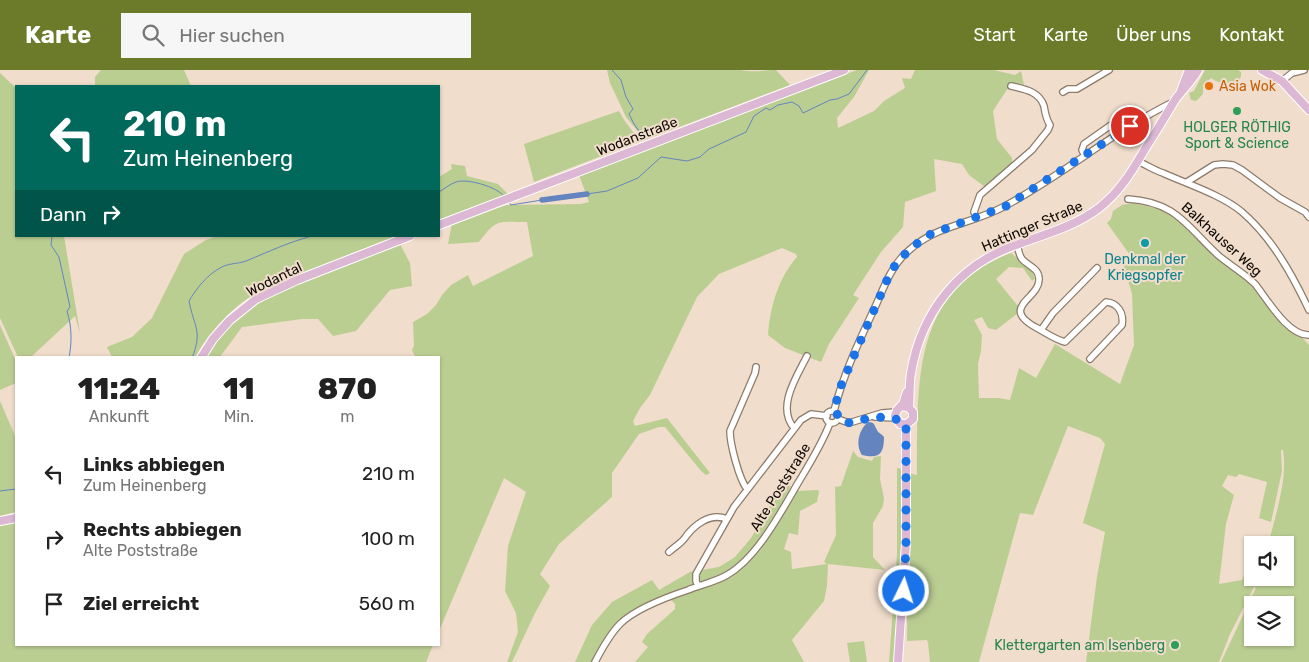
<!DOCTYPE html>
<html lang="de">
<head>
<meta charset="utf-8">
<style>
  :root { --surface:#fff; --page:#f6f6f6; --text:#222; --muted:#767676; --accent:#6c7b29 }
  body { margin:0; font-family:Rubik,sans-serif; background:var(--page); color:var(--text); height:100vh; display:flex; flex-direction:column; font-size:19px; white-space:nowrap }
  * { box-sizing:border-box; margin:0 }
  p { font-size:16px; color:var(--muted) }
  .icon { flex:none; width:28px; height:28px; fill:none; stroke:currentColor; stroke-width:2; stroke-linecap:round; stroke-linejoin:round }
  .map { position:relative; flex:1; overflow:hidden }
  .panel { position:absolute; left:15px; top:286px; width:425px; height:290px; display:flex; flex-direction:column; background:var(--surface); border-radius:0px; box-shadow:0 1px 4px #0004 }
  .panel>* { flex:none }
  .top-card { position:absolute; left:15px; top:15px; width:425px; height:152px; border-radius:0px; box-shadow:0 1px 4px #0004; background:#00695c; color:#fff; overflow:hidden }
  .controls { position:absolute; left:1244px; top:466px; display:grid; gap:10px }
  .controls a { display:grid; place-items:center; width:50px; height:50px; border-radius:0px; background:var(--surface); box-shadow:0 1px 4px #0004; font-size:25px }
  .pin { position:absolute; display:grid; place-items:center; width:42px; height:42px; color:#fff; margin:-21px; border:2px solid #fff; border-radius:50%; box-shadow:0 1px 5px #0007 }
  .me { position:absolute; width:55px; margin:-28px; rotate:4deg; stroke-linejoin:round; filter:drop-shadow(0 0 4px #0008) }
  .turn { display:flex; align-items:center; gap:18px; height:105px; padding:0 25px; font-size:22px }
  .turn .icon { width:65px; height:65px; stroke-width:2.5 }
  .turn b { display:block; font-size:35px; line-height:42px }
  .then { display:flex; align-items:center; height:48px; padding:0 25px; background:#0003; gap:10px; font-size:19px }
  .eta { display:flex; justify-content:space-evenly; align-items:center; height:85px; text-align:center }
  .eta b { font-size:30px; font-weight:800; line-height:35px }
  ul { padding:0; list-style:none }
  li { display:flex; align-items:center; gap:15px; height:65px; padding:0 25px }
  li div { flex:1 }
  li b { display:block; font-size:19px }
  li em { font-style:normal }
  header { display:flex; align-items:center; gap:30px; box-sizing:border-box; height:70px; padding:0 25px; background:var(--accent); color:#fff }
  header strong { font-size:24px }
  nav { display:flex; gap:28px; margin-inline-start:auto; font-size:18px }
  .search { width:350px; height:45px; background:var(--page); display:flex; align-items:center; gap:12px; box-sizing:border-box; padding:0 18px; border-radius:0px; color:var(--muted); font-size:19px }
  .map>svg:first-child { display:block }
</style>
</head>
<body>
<header>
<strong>Karte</strong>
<div class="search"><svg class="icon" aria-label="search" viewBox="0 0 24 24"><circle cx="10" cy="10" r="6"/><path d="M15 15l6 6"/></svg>Hier suchen</div>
<nav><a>Start</a><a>Karte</a><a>Über uns</a><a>Kontakt</a></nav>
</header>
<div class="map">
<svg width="1309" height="592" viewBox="0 0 1309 592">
  <rect width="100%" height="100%" fill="#f0ddcb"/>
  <path fill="#bbce92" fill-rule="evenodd" d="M101 0H184L191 16H95V7Z
    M607 0H741C755 3 762 0 776 0L790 15 645 70 626 47 610 13Z
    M857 0H869L854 27 837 48 838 58 874 41 884 31 905 18 902 8 911 9 915 0H994L1015 5 1021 1 1024 15 1008 18 993 41 997 69 1012 88V96L985 117 969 105 962 94 934 89 936 121 905 132 903 157 881 182 853 225 859 228 829 274 821 292 785 278 768 265C770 238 778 208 797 187L796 184 782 178 719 204 697 227 650 325 640 338 633 351 635 356 667 348 710 403 706 405 701 401 665 357H659L639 364 612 403V427L559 474 540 504 550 516 535 543 512 592H507L518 562 516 543 505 521 508 476 526 422 504 408 439 561V288L415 287 412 280 414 276 413 252 427 244 436 235 442 225 451 215 468 205 473 216 533 186 527 152C498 152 497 148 479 172L448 174 452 153 506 135 581 134 589 132 579 105Z
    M1205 0H1238L1241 2C1243 18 1220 15 1211 8L1203 16V24L1196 31 1191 30 1189 23 1194 21Z
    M0 3 16 18V166H64L80 263 75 246 31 287H18L0 248Z
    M619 41 624 50 640 71 534 112 524 74Z
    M451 94 465 96 467 106 498 114 509 125 439 150V107L452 99Z
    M1133 133 1168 141 1198 167 1217 188 1241 204 1309 275V592H1221L1253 524 1256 518 1254 517 1230 564 1219 592H1086L1097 507 1105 462 1083 453 1105 374 1100 368 1068 356 1033 445 1020 443 979 592H930L928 573 927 570 907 571 909 403 917 405C918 316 910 221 1011 183L1030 198 1035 208 1032 211 1023 198 1009 197 996 209 1018 236V243L996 260 988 258 982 247 974 250 982 265 981 281 978 294 979 328H999L1010 330 1019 298 1036 308 1055 274 1120 314 1134 275 1132 224 1123 194 1130 185 1107 153 1111 149 1113 141 1122 135ZM1281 380H1283C1288 409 1275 447 1268 475H1285V508H1252V490H1251L1242 510 1219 514 1226 454 1234 425 1222 416 1228 405 1236 407 1239 404 1267 412 1259 448 1271 452 1282 401ZM1252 535H1285V568H1252Z
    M217 166H396C368 177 339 188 311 200 284 210 255 220 233 240 218 253 205 270 195 287H112L107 277 132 267 152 248 184 184 206 170Z
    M400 174 410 193 412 216 390 220 356 261 333 266 318 249H302L242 257 220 287 206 288C229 245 268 226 311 208 340 196 370 185 400 174Z
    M0 255 16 291V313L0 320Z
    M0 331 16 368V442L0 446Z
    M853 381 858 387 872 391 874 387 881 386 880 409 884 428 883 436 873 453V487L885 500 828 494 827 516 824 531 792 570 804 592H635L648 577 642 572 647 564 675 539V534L670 529H663L621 551 593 592H575L592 555 612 532 652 510 659 520 690 502 719 497 735 487 751 468 782 415 791 416C777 443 762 470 740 491 736 495 729 499 725 503L727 506 742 496 796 421 818 420 819 422 817 432 800 441 798 465 789 463 784 479 791 482 792 499 827 494 824 492 836 465 835 417 841 416Z
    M897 398 903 399V487L895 592H889L897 484Z
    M16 452V575H433L426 592H0V455Z
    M864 571 867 592H850L847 573Z"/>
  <path fill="#6484bf" d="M868 352C875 352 874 355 877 360 878 363 882 364 884 367 884 384 879 389 862 385 855 374 859 360 868 352Z"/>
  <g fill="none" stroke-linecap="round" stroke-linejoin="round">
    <path stroke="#6484bf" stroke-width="1" d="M612 0 621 10 626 27 633 39 629 44 634 54 644 68
      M439 122C444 119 450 114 456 112 467 108 497 117 504 126
      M587 124 607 121 638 108 661 87 687 91 700 87 709 79 746 62 754 46 766 38 770 40 778 35 792 32 799 36 803 43 830 30 837 29 849 24 867 0
      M508 131 511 135 542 130
      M52 166 51 175 59 187 70 237 67 241C72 258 72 271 69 288
      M192 288C203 261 194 257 189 231 196 219 207 205 220 198 228 193 238 194 246 191 268 182 289 172 312 166
      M0 421 16 419"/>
    <path stroke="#6484bf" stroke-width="5.5" d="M542 130 587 124"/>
    <defs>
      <path id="minor" d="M1282 11 1292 3 1304 0
        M1063 22 1068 19H1077L1109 0
        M1085 86 1082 80 1084 74 1111 55
        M1139 92C1147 95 1154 100 1163 103 1187 114 1222 125 1242 142 1272 168 1292 204 1309 240
        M1187 112 1214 95 1223 94 1233 95 1242 100 1280 128 1305 142 1309 147
        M1128 129C1177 132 1187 157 1219 186 1231 196 1244 203 1255 214 1267 229 1288 266 1309 265
        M976 147 974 142 980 125 1032 80 1048 60 1050 55C1046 49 1045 43 1044 36 1039 21 1024 19 1011 16
        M1017 174C1018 179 1019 185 1022 189 1028 196 1039 198 1039 209 1040 229 998 237 1037 258 1046 263 1056 270 1065 272L1106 232C1118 233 1124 243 1122 255L1090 289
        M1041 260 1053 243 1097 198
        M834 341C843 305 860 269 876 235 884 217 891 197 906 183 936 154 971 155 1005 136 1063 105 1114 61 1173 32
        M826 347a6 6 0 1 1 12 0a6 6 0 1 1-12 0Z
        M875 347 895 348
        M838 349 849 353 882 343 895 342
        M794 358C776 337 797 306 807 286
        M747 419C739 409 730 374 730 361L755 303 756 297
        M669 482C673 478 680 474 684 469 693 456 709 442 727 449
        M698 516 696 511V504L734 437 801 350 811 344 827 346
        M595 592C602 579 609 565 620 554 635 539 667 527 688 520 700 515 715 512 727 505 757 488 781 442 798 413 810 393 822 374 830 353"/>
      <path id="major" d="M1262 0 1282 11 1309 40
        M1181 21 1189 0
        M439 155 844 0
        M201 288 213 269 230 250 256 229 297 210 410 166
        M901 336 908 337 913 342V349L907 354H900L895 346 897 340 903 334 907 322
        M909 337C910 326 909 315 911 303 921 243 958 195 1016 175 1045 164 1074 157 1099 138 1120 122 1132 101 1145 79 1155 63 1165 47 1175 30 1182 20 1192 11 1198 0
        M0 451 16 448
        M898 592 906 473V355"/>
    </defs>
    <use href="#minor" stroke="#8c7b6a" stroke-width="8"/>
    <use href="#major" stroke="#fff" stroke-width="10"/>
    <use href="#minor" stroke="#fff" stroke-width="5.5"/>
    <use href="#major" stroke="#dcb8d4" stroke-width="8"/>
  </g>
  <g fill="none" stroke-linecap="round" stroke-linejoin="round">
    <path stroke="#1a73e8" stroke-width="9" stroke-dasharray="0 16.2" d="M904 521 906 474V355L900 354 895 348 873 347 850 353 838 349 837 343 834 341 840 318 888 208 894 197 906 183 926 166 1006 136 1130 56"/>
  </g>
  <circle fill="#e8710a" stroke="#f0ddcb" stroke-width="2" cx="1209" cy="16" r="5"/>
  <g fill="#2e9e5b" stroke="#f0ddcb" stroke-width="2">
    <circle cx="1237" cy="41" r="5"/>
    <circle cx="1175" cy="575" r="5"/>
  </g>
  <circle fill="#0f9aa8" stroke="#f0ddcb" stroke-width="2" cx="1145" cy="173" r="5"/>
  <g text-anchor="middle" stroke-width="4" stroke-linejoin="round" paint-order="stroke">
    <g font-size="14" fill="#c56008" stroke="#f0ddcb" text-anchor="start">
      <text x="1219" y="21">Asia Wok</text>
    </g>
    <g font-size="14" fill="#27864d" stroke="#f0ddcb">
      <text x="1237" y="62">HOLGER RÖTHIG<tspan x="1237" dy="16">Sport &amp; Science</tspan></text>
      <text x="1165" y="580" text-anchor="end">Klettergarten am Isenberg</text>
    </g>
    <g font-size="14" fill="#100a05" stroke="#f0ddcb">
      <text transform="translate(637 66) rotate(-21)" y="5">Wodanstraße</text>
      <text transform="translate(1032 156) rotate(-23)" y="5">Hattinger Straße</text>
      <text transform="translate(1222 169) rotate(42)" y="5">Balkhauser Weg</text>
      <text transform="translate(274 209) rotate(-26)" y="5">Wodantal</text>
      <text transform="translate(780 417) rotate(-58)" y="5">Alte Poststraße</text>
    </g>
    <g font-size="14" fill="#0d838f" stroke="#f0ddcb">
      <text x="1145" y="194">Denkmal der<tspan x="1145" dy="16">Kriegsopfer</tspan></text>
    </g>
  </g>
</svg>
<div class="controls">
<a><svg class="icon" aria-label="sound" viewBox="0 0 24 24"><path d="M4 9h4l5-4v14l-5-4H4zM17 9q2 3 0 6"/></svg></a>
<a><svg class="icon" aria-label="layers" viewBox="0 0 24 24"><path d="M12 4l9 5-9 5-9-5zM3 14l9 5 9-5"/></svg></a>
</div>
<div class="pin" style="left:1130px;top:56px;background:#d93025"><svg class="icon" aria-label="arrive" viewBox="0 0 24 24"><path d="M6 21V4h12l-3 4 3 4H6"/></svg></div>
<svg class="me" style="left:904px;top:521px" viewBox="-20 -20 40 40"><circle r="17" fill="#1a73e8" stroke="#fff" stroke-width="3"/><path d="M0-11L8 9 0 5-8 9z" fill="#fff"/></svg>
<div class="top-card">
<div class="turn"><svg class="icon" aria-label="left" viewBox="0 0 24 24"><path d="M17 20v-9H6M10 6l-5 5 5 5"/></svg><div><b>210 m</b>Zum Heinenberg</div></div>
<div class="then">Dann<svg class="icon" aria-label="right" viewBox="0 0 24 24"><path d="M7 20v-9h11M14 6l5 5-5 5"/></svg></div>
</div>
<section class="panel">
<div class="eta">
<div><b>11:24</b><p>Ankunft</p></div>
<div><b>11</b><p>Min.</p></div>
<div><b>870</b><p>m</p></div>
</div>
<ul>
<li><svg class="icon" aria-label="left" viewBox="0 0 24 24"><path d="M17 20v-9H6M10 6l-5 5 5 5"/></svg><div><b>Links abbiegen</b><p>Zum Heinenberg</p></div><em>210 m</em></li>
<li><svg class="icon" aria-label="right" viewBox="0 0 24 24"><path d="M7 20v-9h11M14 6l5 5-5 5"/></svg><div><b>Rechts abbiegen</b><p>Alte Poststraße</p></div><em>100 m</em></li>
<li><svg class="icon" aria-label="arrive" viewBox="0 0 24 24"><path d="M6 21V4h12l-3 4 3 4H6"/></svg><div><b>Ziel erreicht</b></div><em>560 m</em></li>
</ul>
</section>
</div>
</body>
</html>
